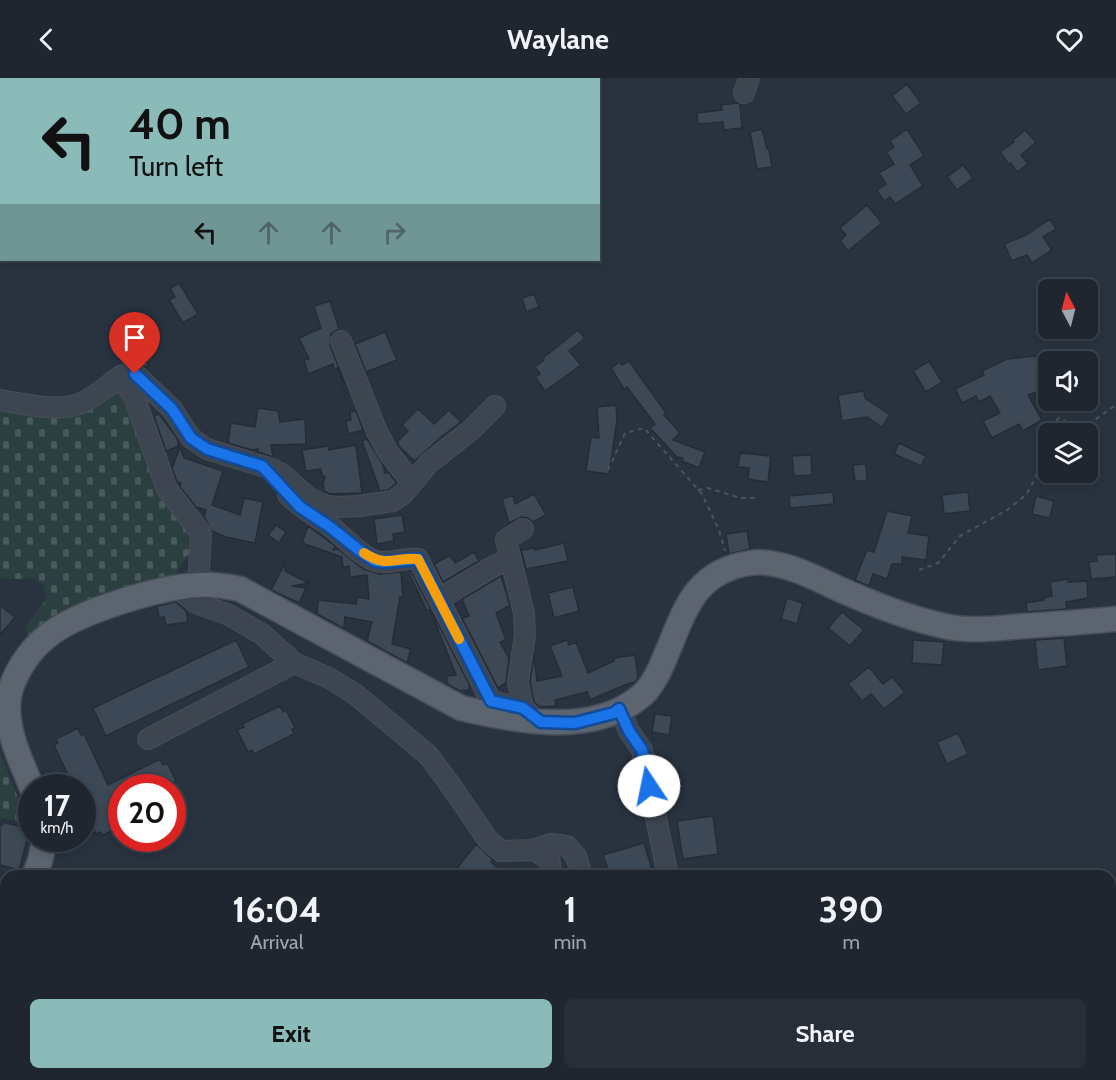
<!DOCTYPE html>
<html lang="en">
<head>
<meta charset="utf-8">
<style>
  :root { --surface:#1f2630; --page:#272e38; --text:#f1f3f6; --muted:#a1a5ab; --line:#3c434c; --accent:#8bbbb9 }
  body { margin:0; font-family:Cabin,sans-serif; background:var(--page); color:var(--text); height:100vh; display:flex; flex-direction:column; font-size:22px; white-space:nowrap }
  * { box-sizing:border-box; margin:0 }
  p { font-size:20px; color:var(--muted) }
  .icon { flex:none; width:33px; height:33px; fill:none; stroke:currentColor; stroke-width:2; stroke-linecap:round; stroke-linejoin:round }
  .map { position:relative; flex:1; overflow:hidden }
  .side { position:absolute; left:0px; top:792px; width:1116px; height:210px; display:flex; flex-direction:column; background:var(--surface); border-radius:18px 18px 0 0; box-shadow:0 3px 9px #0003,0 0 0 2px var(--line) }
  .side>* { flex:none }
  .guide { position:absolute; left:0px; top:0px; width:600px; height:183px; box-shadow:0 3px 9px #0003,0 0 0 2px var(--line); background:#8bbbb9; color:#111; overflow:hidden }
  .needle { width:39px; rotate:353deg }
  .tools { position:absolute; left:1038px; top:201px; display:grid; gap:12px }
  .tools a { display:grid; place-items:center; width:60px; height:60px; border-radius:9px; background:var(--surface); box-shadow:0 3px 9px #0003,0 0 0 2px var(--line); font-size:30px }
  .speed { position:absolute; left:18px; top:696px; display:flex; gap:12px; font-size:30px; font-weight:700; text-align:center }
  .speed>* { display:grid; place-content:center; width:78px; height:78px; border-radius:50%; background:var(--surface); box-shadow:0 3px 9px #0003,0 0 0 2px var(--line); line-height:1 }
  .speed small { font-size:15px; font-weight:400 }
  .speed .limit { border:9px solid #d22; background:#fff; color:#111 }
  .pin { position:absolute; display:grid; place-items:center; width:51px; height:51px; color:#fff; margin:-62px -26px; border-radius:50% 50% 50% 0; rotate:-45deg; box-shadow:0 0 6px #0007 }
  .pin .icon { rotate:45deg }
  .me { position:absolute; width:66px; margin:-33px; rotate:349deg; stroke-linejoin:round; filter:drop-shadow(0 0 4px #0008) }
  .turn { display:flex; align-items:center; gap:21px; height:126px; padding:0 30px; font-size:27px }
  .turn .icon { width:78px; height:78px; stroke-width:2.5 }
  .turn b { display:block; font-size:42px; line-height:51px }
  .lanes { display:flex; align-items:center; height:57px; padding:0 30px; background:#0003; justify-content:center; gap:30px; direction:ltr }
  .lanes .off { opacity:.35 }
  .eta { display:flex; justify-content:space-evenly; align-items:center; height:102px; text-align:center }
  .eta b { font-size:36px; font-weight:700; line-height:42px }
  .primary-button { display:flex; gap:12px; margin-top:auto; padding:12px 30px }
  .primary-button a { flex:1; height:69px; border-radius:9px; background:var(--accent); color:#111; font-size:24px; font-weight:700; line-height:69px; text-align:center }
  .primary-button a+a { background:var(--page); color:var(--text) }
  header { display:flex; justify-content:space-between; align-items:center; height:78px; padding:0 30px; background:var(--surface); font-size:27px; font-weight:700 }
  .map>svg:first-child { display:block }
</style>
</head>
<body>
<header><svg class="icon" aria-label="back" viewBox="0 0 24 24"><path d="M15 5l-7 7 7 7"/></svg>Waylane<svg class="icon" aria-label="heart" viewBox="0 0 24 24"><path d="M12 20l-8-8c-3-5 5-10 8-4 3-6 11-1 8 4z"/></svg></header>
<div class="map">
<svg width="1116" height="1002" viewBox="0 0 1116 1002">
  <defs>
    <pattern id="cemetery-stones" width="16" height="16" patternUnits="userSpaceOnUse" patternTransform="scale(1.5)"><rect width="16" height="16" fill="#2b3f41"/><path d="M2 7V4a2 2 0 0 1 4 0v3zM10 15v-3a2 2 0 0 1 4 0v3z" fill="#48595b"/></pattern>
  </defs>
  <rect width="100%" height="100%" fill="#293340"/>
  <path fill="url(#cemetery-stones)" d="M110 313 122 316 130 329 194 460 190 474 174 498 29 559 25 549 46 522 44 508 36 501H0V329Z
    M0 674 28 746 0 739Z"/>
  <path fill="#3c4855" stroke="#242c37" stroke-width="1.5" d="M907 6 921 25 906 36 892 18Z
    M738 25 740 26 742 50 724 52 723 44 698 46 697 35 722 32 721 27Z
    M762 51 767 71H769L772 89 757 91 750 54Z
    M907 51 924 78 910 87 923 108 895 126 890 119 884 123 877 112 886 106 879 95 894 86 886 74 894 69 890 63Z
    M1025 52 1036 64 1021 77 1028 86 1017 94 1011 85 1009 86 1000 74 1014 64 1013 62Z
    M963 87 973 100 957 112 947 99Z
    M867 127 882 145 848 173 840 163 846 157 840 150Z
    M1050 141 1056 151 1043 159 1052 172 1032 185 1027 177 1012 183 1004 166 1026 157Z
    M179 205 198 236 183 245 169 222 175 219 170 211Z
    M534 216 539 229 526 234 522 220Z
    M330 223 339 251 331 256 330 267 348 314 346 315 338 290 334 291 333 286 308 296 304 282 309 281 299 260 321 250 314 228Z
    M135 238 146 254 140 259 150 273 143 279 149 287 145 289 132 284 117 263 124 258 118 250Z
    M578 252 585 260 569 273 581 287 545 313 535 299 540 296 535 289 544 282 543 280Z
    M385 254 397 282 366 294 355 266Z
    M1046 277 1048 294 1037 295 1043 312 1028 317 1042 342 1023 353 1019 346 992 360 983 343 1000 335 990 318 979 324 976 318 962 325 955 311 984 297 982 293 1007 281Z
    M629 283 666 335 664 337 680 355 673 362 705 374 699 390 682 383 683 380 677 379 650 350 655 346 627 309 624 311 611 290 620 284 622 287Z
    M929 283 942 304 926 314 913 293Z
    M864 313 865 320 890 337 882 349 867 339 842 343 838 317Z
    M616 327 617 342 609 396 586 393 591 359 599 360 597 329Z
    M258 330 278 333 280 344 305 341 306 366 271 367 273 379 258 374V371L252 372 228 365 231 345 255 349Z
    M418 331 434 346 449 332 461 344 441 359 416 382H413L398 367V363L408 353 402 347Z
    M356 333 363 352 348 356 346 343 351 342 350 334Z
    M159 336 177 360 179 368 166 373 154 338Z
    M367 361 382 385 385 395 388 394 397 405 388 412 380 413 362 363Z
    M899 365 926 378 921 388 894 376Z
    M356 367 362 415 330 416 324 413 323 406 325 399 322 397 321 391 306 393 302 372 328 368 329 372Z
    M180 369 184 380 223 393 212 427 240 437 244 420 263 424 255 465 226 459 212 453 204 439 206 432 196 429 180 409 181 405 177 404 172 390Z
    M740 375 771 378 768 404 748 401 749 390 738 389Z
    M811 377 812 397 794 398 792 378Z
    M866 386 867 403H855L853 387Z
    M833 414 834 426 790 430 789 418Z
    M968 414 970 433 944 436 942 417Z
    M534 416 546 437 533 444 528 440 522 439 509 445 502 421 513 417 515 426Z
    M1036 418 1054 423 1050 440 1032 436Z
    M887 433 912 438 908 455 929 458 926 482 902 479V486H892L887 501 873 496 869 508 855 502 867 472 874 474Z
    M402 437 405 454 393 456 394 463 377 466 374 441Z
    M276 447 286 454 279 465 268 457Z
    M308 448 335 468 333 472 338 471 363 491 380 496 401 494 403 519H400L392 566 411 571 407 585 367 563 372 544 345 539 344 550 341 549 317 536 318 522 356 526 357 519 369 521 367 497 350 499 349 488 343 489 342 479 302 465Z
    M747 453 750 471 729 476 726 456Z
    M564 465 568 483 526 491 521 472 535 470V472Z
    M474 474 479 483 443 504 434 486 450 477 455 485Z
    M1116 476V499L1091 501 1089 484 1097 483 1096 477Z
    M285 485V493L309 505 292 508 306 510 299 525 271 512Z
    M408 493H411L469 606V612L460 613 447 606V598L456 597 430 531 427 533Z
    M501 498 510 527 496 535 506 562 500 564 509 580 506 605 498 610 462 540 469 538 462 521Z
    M1068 501V504L1087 503 1088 520 1066 524 1067 531 1027 534 1026 525 1044 522 1043 520 1052 518 1050 504Z
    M573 509 579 533 554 540 548 515Z
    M787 520 803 525 797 546 781 541Z
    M176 524 186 533 188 544 166 547 164 539 159 540 157 528Z
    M0 527 15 539 0 557Z
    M842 534 864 552 850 568 828 550Z
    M1064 560 1067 588 1038 592 1035 562Z
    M236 562 249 589 106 658 93 630Z
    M567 562 569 567 576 564 588 595 614 583V580L635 577 638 600 635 604 627 606 590 622 587 614 555 622 556 628 540 629 534 624 530 604 534 578 537 603 562 598 550 568Z
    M913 562 944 564 942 587 912 585Z
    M869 589 883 606 892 599 905 614 884 631 871 616 862 623 848 606Z
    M280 628 283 634 286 632 295 650 292 651 294 656 254 676 252 672 248 674 237 652 244 649 242 646Z
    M655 636 672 638 669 657 652 654Z
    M78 650 81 657 84 656 108 707 160 681 163 687 167 685 176 703 172 705 174 710H122V748L103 757 101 754 96 756 82 728V710H74L54 667 58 665 56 661Z
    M958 655 968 676 947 686 937 664Z
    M713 738 718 776 683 781 677 743Z
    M3 744 21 749 20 752 29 755 19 792 0 787V747H2Z
    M644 765 652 792 631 798H610L603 777Z
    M476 766 493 782 491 784 501 793 497 798H451Z"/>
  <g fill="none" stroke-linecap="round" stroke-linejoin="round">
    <defs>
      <path id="minor" d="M125 0 126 2
        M287 2 288 0
        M744 15 749 0
        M341 263 377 354 388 374 412 405
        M110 306C119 299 124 294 135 296L172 331 191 360 207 371 272 391 283 397 309 420 327 428 339 429 359 428 393 423 404 415 429 385 471 352 495 328
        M0 322C25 326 54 334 79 326 91 322 110 303 120 304 128 306 131 315 135 321L167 411 201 455 198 507
        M288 417C301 430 315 438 330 448 344 459 358 476 375 483 389 487 404 479 418 481L491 623 520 630
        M523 451 506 462 524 535 525 557 518 604 523 630 531 637
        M178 510 196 525 229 537 262 556 294 585 329 600 355 616 429 678 449 705 488 762 501 773 533 772 549 781 552 798
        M439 521 494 488 510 482
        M619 631 629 653 642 672 668 798
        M148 661 294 585
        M533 772 551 766 567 768 576 778 582 798
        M574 996 576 1002
        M675 996 679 1002"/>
      <path id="major" d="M32 710C20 681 4 649 9 618 13 597 29 573 45 560 75 534 159 509 199 507 213 506 226 508 240 511L461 630C516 643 593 659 641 618 651 610 658 596 663 584 684 537 691 494 750 485 784 480 823 505 853 517 883 530 912 541 944 548 970 554 998 550 1025 548 1055 546 1086 544 1116 541
        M34 798 40 783 45 760
        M0 847 6 841"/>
    </defs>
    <use href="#minor" stroke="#474e59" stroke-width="22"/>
    <use href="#major" stroke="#474e59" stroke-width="27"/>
    <path stroke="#445859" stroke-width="2" stroke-dasharray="4.5 4.5" stroke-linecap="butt" d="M608 392 625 355 644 350 702 416 719 452 725 473
      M698 412 708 410 740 420H759
      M919 492 938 485 960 458 1007 432 1026 417 1036 399 1044 354 1059 340 1078 350 1093 343 1116 327"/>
    <use href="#minor" stroke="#3d4550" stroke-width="20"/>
    <use href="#major" stroke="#5b646f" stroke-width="24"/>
  </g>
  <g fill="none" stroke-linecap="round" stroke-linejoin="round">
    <defs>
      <path id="route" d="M135 296 172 331 191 360 207 371 262 388 300 429 330 449 360 473 375 483 385 484 418 481 491 623 523 630 541 644 575 645 614 635 619 631 629 653 642 672 649 708"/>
    </defs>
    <use href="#route" stroke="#114b97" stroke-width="15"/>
    <use href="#route" stroke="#1a73e8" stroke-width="10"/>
    <path stroke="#f59e0b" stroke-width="10" d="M364 475C387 490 394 479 418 481L459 561"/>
  </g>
</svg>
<div class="tools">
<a><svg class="needle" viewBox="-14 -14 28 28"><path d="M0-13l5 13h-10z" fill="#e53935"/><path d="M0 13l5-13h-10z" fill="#a1a5ab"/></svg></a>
<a><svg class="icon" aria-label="sound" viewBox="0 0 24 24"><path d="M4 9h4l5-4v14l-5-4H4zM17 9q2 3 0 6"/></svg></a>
<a><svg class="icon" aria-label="layers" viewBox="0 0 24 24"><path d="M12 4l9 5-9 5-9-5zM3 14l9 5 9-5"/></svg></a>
</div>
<div class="speed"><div>17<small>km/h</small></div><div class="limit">20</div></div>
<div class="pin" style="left:135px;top:296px;background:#d93025"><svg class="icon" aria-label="arrive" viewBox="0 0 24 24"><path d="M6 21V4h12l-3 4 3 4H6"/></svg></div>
<svg class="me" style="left:649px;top:708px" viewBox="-20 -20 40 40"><circle r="19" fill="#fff"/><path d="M0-13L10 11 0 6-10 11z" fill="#1a73e8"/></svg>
<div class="guide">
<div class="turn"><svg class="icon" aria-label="left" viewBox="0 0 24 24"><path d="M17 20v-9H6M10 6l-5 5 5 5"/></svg><div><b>40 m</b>Turn left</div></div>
<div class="lanes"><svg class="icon" aria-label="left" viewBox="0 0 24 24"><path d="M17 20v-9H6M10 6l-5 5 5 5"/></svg><svg class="icon off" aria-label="ahead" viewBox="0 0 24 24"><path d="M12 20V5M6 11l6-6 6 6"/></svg><svg class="icon off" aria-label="ahead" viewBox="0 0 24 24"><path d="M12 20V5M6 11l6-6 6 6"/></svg><svg class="icon off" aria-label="right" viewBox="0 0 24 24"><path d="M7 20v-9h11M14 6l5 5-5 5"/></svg></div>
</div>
<section class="side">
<div class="eta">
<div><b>16:04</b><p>Arrival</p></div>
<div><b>1</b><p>min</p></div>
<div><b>390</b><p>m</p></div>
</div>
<div class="primary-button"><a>Exit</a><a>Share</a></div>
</section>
</div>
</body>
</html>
